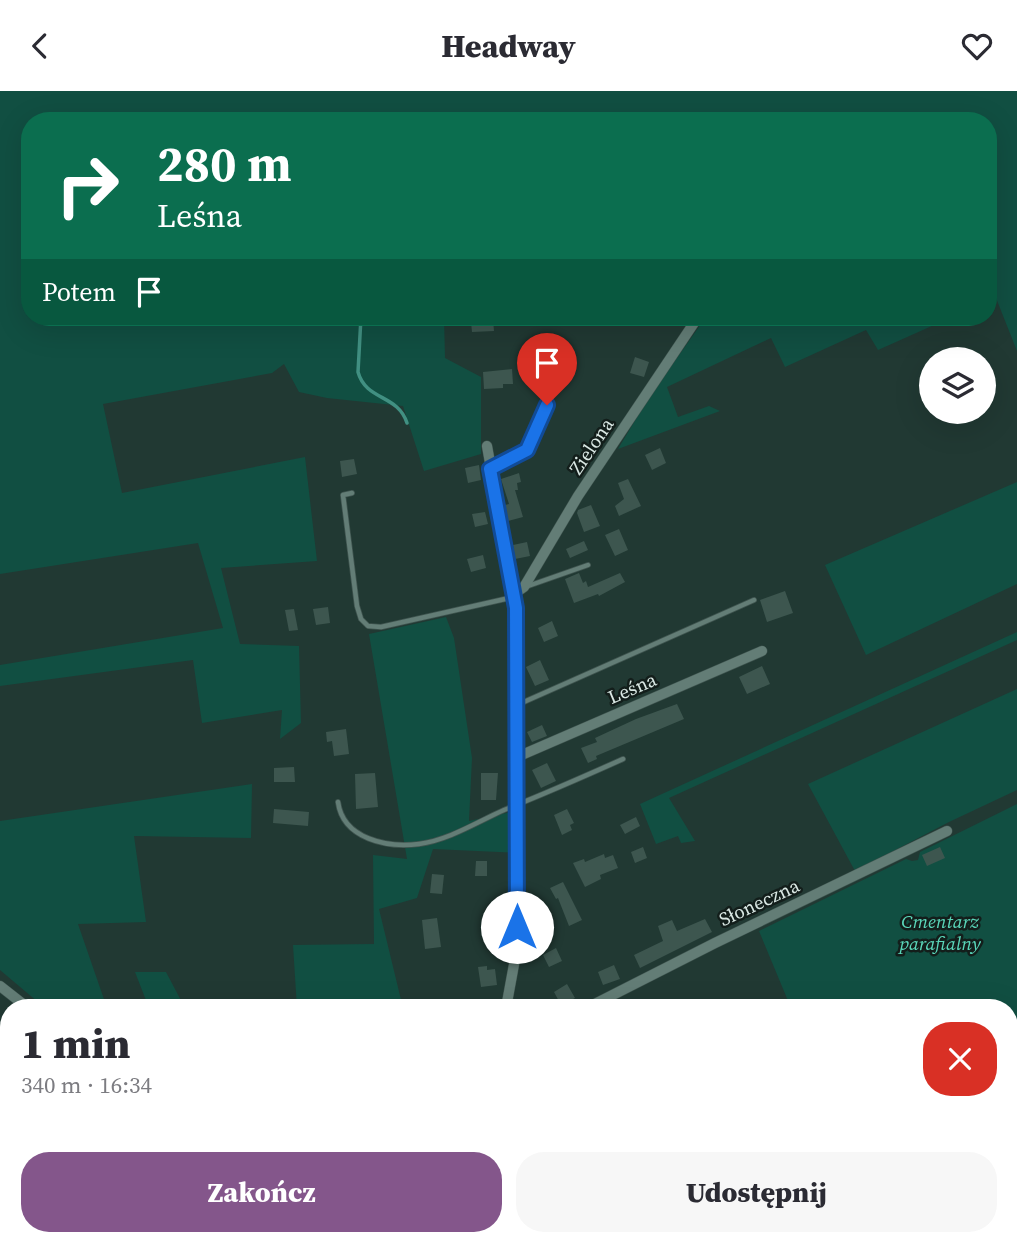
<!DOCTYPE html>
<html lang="pl">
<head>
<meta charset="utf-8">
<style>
  :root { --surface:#fff; --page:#f7f7f7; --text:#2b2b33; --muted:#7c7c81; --accent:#84568b }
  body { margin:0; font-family:"Source Serif 4",serif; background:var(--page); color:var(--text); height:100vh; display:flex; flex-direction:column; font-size:26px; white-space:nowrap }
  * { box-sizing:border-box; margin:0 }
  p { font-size:23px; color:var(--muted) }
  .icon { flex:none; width:38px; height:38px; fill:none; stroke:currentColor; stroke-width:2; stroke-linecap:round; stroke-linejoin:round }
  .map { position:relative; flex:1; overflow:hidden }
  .panel { position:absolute; left:0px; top:908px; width:1018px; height:247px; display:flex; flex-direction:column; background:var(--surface); border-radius:28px 28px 0 0; box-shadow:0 7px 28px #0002 }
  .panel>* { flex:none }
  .top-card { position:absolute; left:21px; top:21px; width:976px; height:214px; border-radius:28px; box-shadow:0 7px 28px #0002; background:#0b6e4f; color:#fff; overflow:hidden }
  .buttons { position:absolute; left:919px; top:256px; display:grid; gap:14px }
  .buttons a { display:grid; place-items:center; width:77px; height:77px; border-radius:50%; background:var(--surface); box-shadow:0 7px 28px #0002; font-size:35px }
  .pin { position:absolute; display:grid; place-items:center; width:60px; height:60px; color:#fff; margin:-72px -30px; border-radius:50% 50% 50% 0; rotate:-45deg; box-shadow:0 0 7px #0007 }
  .pin .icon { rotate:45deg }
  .me { position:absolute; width:77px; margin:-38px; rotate:0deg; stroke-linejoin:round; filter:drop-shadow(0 0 5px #0008) }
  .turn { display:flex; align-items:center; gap:24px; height:147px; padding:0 21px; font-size:32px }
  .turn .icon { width:91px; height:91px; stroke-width:2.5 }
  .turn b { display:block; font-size:49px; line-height:60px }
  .then { display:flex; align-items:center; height:66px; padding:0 21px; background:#0003; gap:14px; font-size:26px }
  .round { display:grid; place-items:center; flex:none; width:74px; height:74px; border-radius:28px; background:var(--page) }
  .head { display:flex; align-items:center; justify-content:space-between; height:119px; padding:0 21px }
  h1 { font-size:42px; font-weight:800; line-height:52px }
  .primary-button { display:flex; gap:14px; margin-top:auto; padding:14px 21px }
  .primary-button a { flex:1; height:80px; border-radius:28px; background:var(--accent); color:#fff; font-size:28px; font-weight:800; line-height:80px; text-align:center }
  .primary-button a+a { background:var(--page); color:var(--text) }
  header { display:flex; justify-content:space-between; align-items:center; height:91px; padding:0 21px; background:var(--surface); font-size:32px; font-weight:800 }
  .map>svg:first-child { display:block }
</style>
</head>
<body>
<header><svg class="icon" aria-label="back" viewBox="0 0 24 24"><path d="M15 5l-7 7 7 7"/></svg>Headway<svg class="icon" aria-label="heart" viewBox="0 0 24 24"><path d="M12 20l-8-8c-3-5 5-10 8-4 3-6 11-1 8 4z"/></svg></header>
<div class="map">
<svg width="1017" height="1154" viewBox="0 0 1017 1154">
  <rect width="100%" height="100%" fill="#213933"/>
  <path fill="#114f42" d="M0 0H1017V260L996 207 989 209V30H758L748 26 729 30H30V226H444L445 267 481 286V363L424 380 403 315 327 307 299 301 284 273 272 282 103 313 122 402 305 366 317 470 221 477 240 553 299 555 301 632 280 648 282 619 202 632 193 569 0 595V574L223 537 198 452 0 483Z
    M706 226H952L878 259 866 239 785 276 771 247 667 296 678 326 709 315 720 320 618 358 649 306Z
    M1017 391V493L866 564 825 474Z
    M446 526 454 547 472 667 469 730 521 719V762L433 758 417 807 379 818 403 917H297L293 854 374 853 373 764 407 768 369 543Z
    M1017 541V549L669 707 695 750 681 752 678 745 656 753 640 713Z
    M1017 598V699L949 731 855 780 808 693Z
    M252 693 251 747 134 745 146 831 78 833 107 917H45L0 879V730Z
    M1017 713V1006L1010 1009V917H791L759 840 906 768 912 770 918 769 920 761Z
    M135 881H166L185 917H149Z
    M275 1146H522L523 1148 510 1154H284Z
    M789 1146H878L881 1154H770Z"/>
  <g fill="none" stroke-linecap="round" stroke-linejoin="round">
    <path stroke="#419082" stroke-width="3.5" d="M361 226 358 281C366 310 398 303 407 332
      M692 1146 701 1154"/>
  </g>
  <path fill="#3d564f" d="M493 229 494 240 472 241 471 231Z
    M635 266 649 271 644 286 630 282Z
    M512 278 513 293H503V297L484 298 483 281Z
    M660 357 666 372 652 379 645 364Z
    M354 368 357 383 342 386 340 370Z
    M479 374 481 389 468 392 465 377Z
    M519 382 521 391 517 392 518 399H515L523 426 508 430 505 414 509 413 501 388Z
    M628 388 641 415 619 425 615 415 624 408 618 392Z
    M591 414 600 435 584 441 577 422 578 419Z
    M485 421 488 433 475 436 472 423Z
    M619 438 628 459 615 465 605 444Z
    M584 450 588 459 570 467 566 458Z
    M527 451 530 465 515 468 513 454Z
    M483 464 486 477 471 481 467 468Z
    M579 482 583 492 586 490 588 496 620 482 625 491 599 505 598 503 574 512 565 488Z
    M785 500 793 522 767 531 760 509Z
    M328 516 330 532 316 534 313 518Z
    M294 518 298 539 289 540 285 519Z
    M552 530 558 545 544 551 538 537Z
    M540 569 549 589 535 595 526 576Z
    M762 575 770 593 747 603 739 586Z
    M677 613 684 628 596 665 597 668 588 672 581 657 597 651 595 647 636 628Z
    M542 634 547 645 532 651 527 641Z
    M346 638 349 663 334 665 332 650 327 651 326 641Z
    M547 672 556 690 541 697 532 679Z
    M294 676 295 691H274V677Z
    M375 682 378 716 356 718 355 683Z
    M481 682H498L496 709H481Z
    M274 718 309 721 308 735 273 732Z
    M567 718 574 732 570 734 572 739 562 744 554 724Z
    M636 726 640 735 625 743 620 734Z
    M643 756 647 767 635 772 631 761Z
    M940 756 945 767 927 775 922 764Z
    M604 763 605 767 613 764 618 777 600 784 601 788 585 796 573 772 584 768 585 771Z
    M476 770H487V785H475Z
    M432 783 444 784 442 803 430 802Z
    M563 791 582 829 569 835 558 807 556 808 550 797Z
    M504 816 505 828 487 829 486 817Z
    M437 827 441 856 425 858 422 829Z
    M705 828 712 841 640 877 634 864 663 850 658 835 672 829 677 840Z
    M556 857 562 870 549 876 543 864Z
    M614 874 620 888 603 894 598 881Z
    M487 875V879L495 878 497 894 481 896 478 876Z
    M567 893 575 907 561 914 554 901Z"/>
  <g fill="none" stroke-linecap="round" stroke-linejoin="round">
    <defs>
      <path id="service" d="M352 402 343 404 357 515 361 528 368 535 381 536 514 506
        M528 495 588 474
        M517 614 754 509
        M338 711C343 748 387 757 419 753 449 749 477 731 504 719 544 703 583 686 623 668
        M0 1001 9 1009"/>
      <path id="minor" d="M487 355 516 517 517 836 515 868 506 917
        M490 378 520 364 531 353 548 310 544 274 532 273
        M514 503 524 496 578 405 698 226
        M517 666 762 560
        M0 895 28 917
        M587 917 715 852 947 740
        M536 1146 538 1154"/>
    </defs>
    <use href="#service" stroke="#3f544f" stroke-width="6"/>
    <use href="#minor" stroke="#3f544f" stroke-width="11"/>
    <use href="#service" stroke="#637d76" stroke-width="4.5"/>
    <use href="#minor" stroke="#637d76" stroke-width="10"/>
    <defs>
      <path id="rail" d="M0 942 9 949
        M0 955 9 962
        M241 1146 251 1154
        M258 1146 268 1154"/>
    </defs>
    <use href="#rail" stroke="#94a6a1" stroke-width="6"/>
    <use href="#rail" stroke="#131e1b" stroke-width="3.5" stroke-dasharray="10" stroke-linecap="butt"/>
  </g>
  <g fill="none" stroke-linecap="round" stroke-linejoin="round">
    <defs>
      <path id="route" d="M517 836 516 517 490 378 527 359 547 314"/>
    </defs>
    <use href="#route" stroke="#114b97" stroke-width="18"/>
    <use href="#route" stroke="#1a73e8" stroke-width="12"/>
  </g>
  <g text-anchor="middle" stroke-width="5" stroke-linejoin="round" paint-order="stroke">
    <g font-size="19" fill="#dae8e4" stroke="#131e1b">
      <text transform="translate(591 355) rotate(-56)" y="7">Zielona</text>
      <text transform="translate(632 597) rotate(-23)" y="7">Leśna</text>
      <text transform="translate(759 811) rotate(-25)" y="7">Słoneczna</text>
    </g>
    <g font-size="19" font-style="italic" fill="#5ad7ba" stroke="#131e1b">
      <text x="940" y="837">Cmentarz<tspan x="940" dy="22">parafialny</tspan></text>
    </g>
  </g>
</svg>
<div class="buttons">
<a><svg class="icon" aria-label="layers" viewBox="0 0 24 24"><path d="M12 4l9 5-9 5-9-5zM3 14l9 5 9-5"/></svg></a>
</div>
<div class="pin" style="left:547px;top:314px;background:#d93025"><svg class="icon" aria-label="arrive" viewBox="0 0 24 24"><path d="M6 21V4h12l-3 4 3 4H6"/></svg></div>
<svg class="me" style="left:517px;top:836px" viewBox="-20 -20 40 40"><circle r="19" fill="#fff"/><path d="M0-13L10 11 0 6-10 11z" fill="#1a73e8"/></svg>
<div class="top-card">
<div class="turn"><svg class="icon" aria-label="right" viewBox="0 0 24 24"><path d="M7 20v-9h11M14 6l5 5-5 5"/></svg><div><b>280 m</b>Leśna</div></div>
<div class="then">Potem<svg class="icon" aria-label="arrive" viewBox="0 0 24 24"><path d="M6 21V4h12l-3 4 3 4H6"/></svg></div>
</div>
<section class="panel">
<div class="head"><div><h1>1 min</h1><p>340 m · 16:34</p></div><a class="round" style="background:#d93025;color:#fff"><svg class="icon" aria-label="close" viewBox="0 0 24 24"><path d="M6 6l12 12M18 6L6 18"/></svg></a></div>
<div class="primary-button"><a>Zakończ</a><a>Udostępnij</a></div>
</section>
</div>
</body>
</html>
